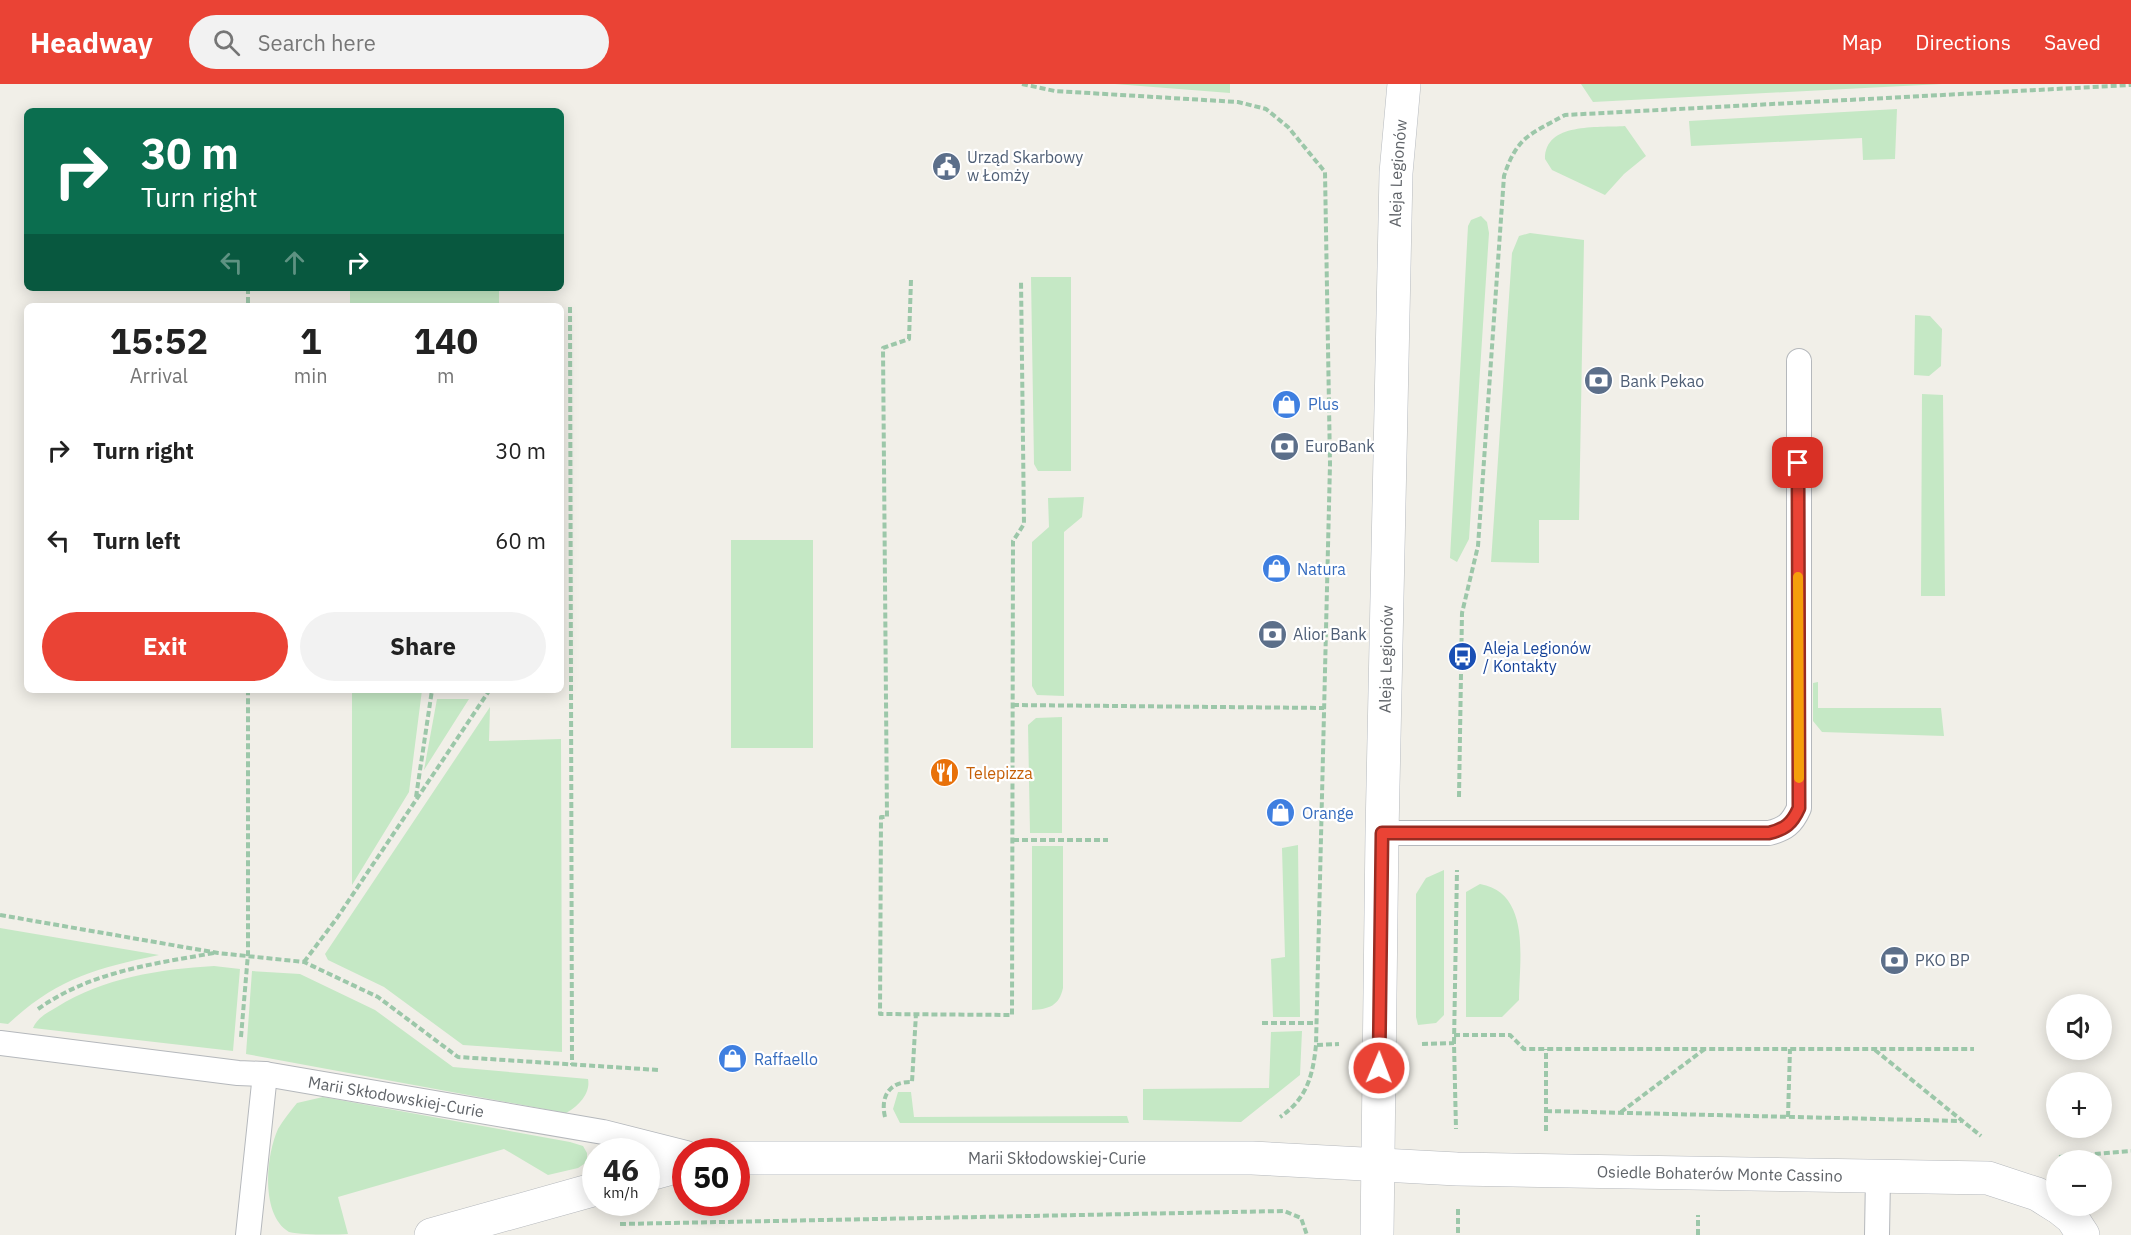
<!DOCTYPE html>
<html lang="en">
<head>
<meta charset="utf-8">
<style>
  :root { --surface:#fff; --page:#f2f2f2; --text:#222; --muted:#767676; --accent:#ea4335 }
  body { margin:0; font-family:"IBM Plex Sans",sans-serif; background:var(--page); color:var(--text); height:100vh; display:flex; flex-direction:column; font-size:22px; white-space:nowrap }
  * { box-sizing:border-box; margin:0 }
  p { font-size:20px; color:var(--muted) }
  .icon { flex:none; width:33px; height:33px; fill:none; stroke:currentColor; stroke-width:2; stroke-linecap:round; stroke-linejoin:round }
  .map { position:relative; flex:1; overflow:hidden }
  .sheet { position:absolute; left:24px; top:219px; width:540px; height:390px; display:flex; flex-direction:column; background:var(--surface); border-radius:9px; box-shadow:0 3px 15px #0003 }
  .sheet>* { flex:none }
  .top-card { position:absolute; left:24px; top:24px; width:540px; height:183px; border-radius:9px; box-shadow:0 3px 15px #0003; background:#0b6e4f; color:#fff; overflow:hidden }
  .controls { position:absolute; left:2046px; top:910px; display:grid; gap:12px }
  .controls a { display:grid; place-items:center; width:66px; height:66px; border-radius:50%; background:var(--surface); box-shadow:0 3px 15px #0003; font-size:30px }
  .speed { position:absolute; left:582px; top:1054px; display:flex; gap:12px; font-size:30px; font-weight:700; text-align:center }
  .speed>* { display:grid; place-content:center; width:78px; height:78px; border-radius:50%; background:var(--surface); box-shadow:0 3px 15px #0003; line-height:1 }
  .speed small { font-size:15px; font-weight:400 }
  .speed .limit { border:9px solid #d22; background:#fff; color:#111 }
  .pin { position:absolute; display:grid; place-items:center; width:51px; height:51px; color:#fff; margin:-26px; border-radius:12px; box-shadow:0 3px 9px #0006 }
  .me { position:absolute; width:66px; margin:-33px; rotate:1deg; stroke-linejoin:round; filter:drop-shadow(0 0 4px #0008) }
  .turn { display:flex; align-items:center; gap:21px; height:126px; padding:0 18px; font-size:27px }
  .turn .icon { width:78px; height:78px; stroke-width:2.5 }
  .turn b { display:block; font-size:42px; line-height:51px }
  .lanes { display:flex; align-items:center; height:57px; padding:0 18px; background:#0003; justify-content:center; gap:30px; direction:ltr }
  .lanes .off { opacity:.35 }
  .eta { display:flex; justify-content:space-evenly; align-items:center; height:102px; text-align:center }
  .eta b { font-size:36px; font-weight:700; line-height:42px }
  .action { display:flex; gap:12px; margin-top:auto; padding:12px 18px }
  .action a { flex:1; height:69px; border-radius:36px; background:var(--accent); color:#fff; font-size:24px; font-weight:700; line-height:69px; text-align:center }
  .action a+a { background:var(--page); color:var(--text) }
  ul { padding:0; list-style:none }
  li { display:flex; align-items:center; gap:18px; height:90px; padding:0 18px }
  li div { flex:1 }
  li b { display:block; font-size:22px }
  li em { font-style:normal }
  header { display:flex; align-items:center; gap:36px; box-sizing:border-box; height:84px; padding:0 30px; background:var(--accent); color:#fff }
  header strong { font-size:28px }
  nav { display:flex; gap:33px; margin-inline-start:auto; font-size:21px }
  .search { width:420px; height:54px; background:var(--page); display:flex; align-items:center; gap:15px; box-sizing:border-box; padding:0 21px; border-radius:33px; color:var(--muted); font-size:22px }
  .map>svg:first-child { display:block }
</style>
</head>
<body>
<header>
<strong>Headway</strong>
<div class="search"><svg class="icon" aria-label="search" viewBox="0 0 24 24"><circle cx="10" cy="10" r="6"/><path d="M15 15l6 6"/></svg>Search here</div>
<nav><a>Map</a><a>Directions</a><a>Saved</a></nav>
</header>
<div class="map">
<svg width="2131" height="1151" viewBox="0 0 2131 1151">
  <rect width="100%" height="100%" fill="#f1efe8"/>
  <path fill="#c5e8c5" d="M1115 0H1230V9Z
    M1581 0H1942L1593 18Z
    M1897 25 1895 75 1863 76 1862 54 1691 62 1689 37Z
    M1625 42 1646 72 1624 90 1605 111 1552 86 1545 75C1545 38 1597 44 1625 42Z
    M1481 132 1487 138 1489 149 1469 455 1457 478 1450 474 1468 142 1471 136Z
    M1530 149 1584 156 1579 436H1539V479L1491 478 1512 169 1519 152Z
    M1031 193H1071V387H1038L1034 380Z
    M350 204H499V222H350Z
    M1915 231 1930 232 1942 245 1941 282 1929 292 1914 291Z
    M1922 310 1943 311 1945 512H1921Z
    M1084 413 1082 433 1064 448V612L1037 611 1032 602V458L1049 443 1048 414Z
    M731 456H813V664H731Z
    M1818 598V624H1941L1944 652 1822 648 1813 637V599Z
    M352 606H422L409 708 352 801Z
    M437 615H469L424 686Z
    M490 623 489 657 561 655 562 968 463 961 384 903 328 876 325 870Z
    M1062 633V749H1030L1028 641 1036 634Z
    M1298 761 1300 933H1273L1271 875 1285 873 1282 764Z
    M1032 762H1063V904C1059 922 1049 925 1032 926Z
    M1444 786V931L1436 939 1418 941 1416 933V810L1426 794Z
    M1480 800C1532 809 1519 878 1519 916L1502 933H1466V808Z
    M0 844 159 871C94 885 58 894 8 940L0 939Z
    M214 882 240 885 233 967 33 944C37 934 48 928 57 923 103 894 160 885 214 882Z
    M252 887 300 890 375 926 453 983 588 995C591 1010 577 1023 566 1029L246 970Z
    M1302 947 1300 991 1241 1038 1143 1036V1005L1269 1004 1271 948Z
    M898 1008H911L914 1033 1127 1032 1129 1039H900L893 1025Z
    M323 1013 570 1058 583 1062 587 1069V1078L578 1084 548 1091 504 1065 338 1113 348 1150C333 1151 303 1151 289 1148 260 1131 266 1071 278 1045 283 1036 290 1028 297 1019Z"/>
  <g fill="none" stroke-linecap="round" stroke-linejoin="round">
    <defs>
      <g id="service">
        <path d="M1382 749H1769C1785 745 1792 740 1799 724V277"/>
        <path id="s1" d="M0 959 238 989 265 990 603 1048 686 1069"/>
        <path d="M248 1151 265 990"/>
        <path d="M1877 1151 1878 1092"/>
      </g>
      <g id="minor">
        <path id="s2" d="M736 1074H1252L1457 1085 1988 1094 2037 1110 2056 1122"/>
        <path d="M646 1091 686 1080"/>
        <path d="M2057 1122 2072 1134 2083 1151"/>
        <path d="M431 1151 596 1105"/>
      </g>
      <g id="secondary">
        <path id="s3" d="M1377 1151 1382 749 1396 89 1404 0"/>
      </g>
    </defs>
    <use href="#service" stroke="#b5b8bc" stroke-width="26"/>
    <use href="#minor" stroke="#b5b8bc" stroke-width="34"/>
    <use href="#secondary" stroke="#b6babf" stroke-width="34"/>
    <path stroke="#9cc7a9" stroke-width="4" stroke-dasharray="6 3" stroke-linecap="butt" d="M1022 0 1055 7 1238 18 1266 25 1288 43 1325 88 1330 380 1316 961C1313 991 1307 1015 1280 1033
      M911 196 909 255 883 264 887 733H881L880 930 1012 931 1013 457 1024 440 1021 196
      M248 204V222
      M570 223 572 981
      M1013 621 1324 624
      M416 713 432 606
      M1459 713 1462 529 1478 462 1504 92C1517 52 1531 50 1565 31L2131 1
      M1013 756H1108
      M0 831 218 869 304 878 378 913 458 973 658 986
      M304 878 337 834 489 607 483 606
      M38 925C90 888 152 880 214 869
      M1262 939H1316
      M1454 951H1510L1524 965H1974
      M241 953 248 870V606
      M1454 959 1457 786
      M1422 960 1454 959 1456 1045
      M1317 961 1339 960
      M1875 966 1981 1052
      M1546 1027 1961 1037
      M1621 1028 1706 964
      M885 1033C880 1012 890 997 912 998L916 930
      M1788 1033 1790 965
      M1546 1047V965
      M2059 1073 2131 1067
      M1458 1125V1151
      M620 1140 1284 1127 1301 1134 1307 1151
      M1698 1151V1131"/>
    <use href="#service" stroke="#fff" stroke-width="24"/>
    <use href="#minor" stroke="#fff" stroke-width="33"/>
    <use href="#secondary" stroke="#fff" stroke-width="33"/>
  </g>
  <g fill="none" stroke-linecap="round" stroke-linejoin="round">
    <defs>
      <path id="route" d="M1379 984 1382 749H1769C1785 745 1792 740 1799 724L1798 379"/>
    </defs>
    <use href="#route" stroke="#982c22" stroke-width="15"/>
    <use href="#route" stroke="#ea4335" stroke-width="10"/>
    <path stroke="#f59e0b" stroke-width="10" d="M1798 493 1799 694"/>
  </g>
  <defs>
    <symbol id="civic-disc" viewBox="-11 -11 22 22"><circle r="9.5" fill="#5c6f8a" stroke="#fff"/><path d="M-.6-6.5H3V-4.5H.6V-3L4-1V1h2V6H-6V1h2V-1L-.6-3ZM-1.2 2.5V6h2.4V2.5Z" fill="#fff"/></symbol>
    <symbol id="bank-disc" viewBox="-11 -11 22 22"><circle r="9.5" fill="#5c6f8a" stroke="#fff"/><path d="M-6-4H6V4H-6ZM0-2.3a2.3 2.3 0 1 0 0 4.6a2.3 2.3 0 1 0 0-4.6Z" fill="#fff"/></symbol>
    <symbol id="shop-disc" viewBox="-11 -11 22 22"><circle r="9.5" fill="#3f7fe0" stroke="#fff"/><path d="M-5-2.5h2.3a2.7 3.5 0 0 1 5.4 0H5L5.5 6h-11ZM-1.5-2.5h3a1.5 2.3 0 0 0-3 0Z" fill="#fff"/></symbol>
    <symbol id="bus-disc" viewBox="-11 -11 22 22"><circle r="9.5" fill="#1a4fb4" stroke="#fff"/><path d="M-5-6H5V4H4V6H2V4H-2V6H-4V4H-5ZM-3.5-4V0h7V-4ZM-3.5 1.2v1.5H-2V1.2ZM2 1.2v1.5H3.5V1.2Z" fill="#fff"/></symbol>
    <symbol id="restaurant-disc" viewBox="-11 -11 22 22"><circle r="9.5" fill="#e8710a" stroke="#fff"/><path d="M-5-6h1v4h1v-4h1v4h1v-4h1v5L-1.5 .5V6h-2V.5L-5-1ZM5-6V6H3V1.5H1.5Q1.5-4 5-6Z" fill="#fff"/></symbol>
  </defs>
  <g fill-rule="evenodd">
    <use href="#civic-disc" x="930" y="66" width="33" height="33"/>
    <use href="#bank-disc" x="1582" y="280" width="33" height="33"/>
    <use href="#shop-disc" x="1270" y="304" width="33" height="33"/>
    <use href="#bank-disc" x="1268" y="346" width="33" height="33"/>
    <use href="#shop-disc" x="1260" y="468" width="33" height="33"/>
    <use href="#bank-disc" x="1256" y="534" width="33" height="33"/>
    <use href="#bus-disc" x="1446" y="556" width="33" height="33"/>
    <use href="#restaurant-disc" x="928" y="672" width="33" height="33"/>
    <use href="#shop-disc" x="1264" y="712" width="33" height="33"/>
    <use href="#bank-disc" x="1878" y="860" width="33" height="33"/>
    <use href="#shop-disc" x="716" y="958" width="33" height="33"/>
  </g>
  <g text-anchor="middle" stroke-width="4.5" stroke-linejoin="round" paint-order="stroke">
    <g font-size="16" fill="#4e5e75" stroke="#fff" text-anchor="start">
      <text x="967" y="79">Urząd Skarbowy<tspan x="967" dy="18">w Łomży</tspan></text>
      <text x="1620" y="303">Bank Pekao</text>
      <text x="1305" y="368">EuroBank</text>
      <text x="1293" y="556">Alior Bank</text>
      <text x="1915" y="882">PKO BP</text>
    </g>
    <g font-size="16" fill="#5f6368" stroke="#fff">
      <text dy="6" stroke="none"><textPath href="#s3" startOffset="1062">Aleja Legionów</textPath></text>
      <text dy="6" stroke="none"><textPath href="#s3" startOffset="576">Aleja Legionów</textPath></text>
      <text dy="6" stroke="none"><textPath href="#s1" startOffset="400">Marii Skłodowskiej-Curie</textPath></text>
      <text dy="6" stroke="none"><textPath href="#s2" startOffset="321">Marii Skłodowskiej-Curie</textPath></text>
      <text dy="6" stroke="none"><textPath href="#s2" startOffset="984">Osiedle Bohaterów Monte Cassino</textPath></text>
    </g>
    <g font-size="16" fill="#366cbe" stroke="#fff" text-anchor="start">
      <text x="1308" y="326">Plus</text>
      <text x="1297" y="491">Natura</text>
      <text x="1302" y="735">Orange</text>
      <text x="754" y="981">Raffaello</text>
    </g>
    <g font-size="16" fill="#164399" stroke="#fff" text-anchor="start">
      <text x="1483" y="570">Aleja Legionów<tspan x="1483" dy="18">/ Kontakty</tspan></text>
    </g>
    <g font-size="16" fill="#c56008" stroke="#fff" text-anchor="start">
      <text x="966" y="695">Telepizza</text>
    </g>
  </g>
</svg>
<div class="controls">
<a><svg class="icon" aria-label="sound" viewBox="0 0 24 24"><path d="M4 9h4l5-4v14l-5-4H4zM17 9q2 3 0 6"/></svg></a>
<a>+</a>
<a>−</a>
</div>
<div class="speed"><div>46<small>km/h</small></div><div class="limit">50</div></div>
<div class="pin" style="left:1798px;top:379px;background:#d93025"><svg class="icon" aria-label="arrive" viewBox="0 0 24 24"><path d="M6 21V4h12l-3 4 3 4H6"/></svg></div>
<svg class="me" style="left:1379px;top:984px" viewBox="-20 -20 40 40"><circle r="17" fill="#ea4335" stroke="#fff" stroke-width="3"/><path d="M0-11L8 9 0 5-8 9z" fill="#fff"/></svg>
<div class="top-card">
<div class="turn"><svg class="icon" aria-label="right" viewBox="0 0 24 24"><path d="M7 20v-9h11M14 6l5 5-5 5"/></svg><div><b>30 m</b>Turn right</div></div>
<div class="lanes"><svg class="icon off" aria-label="left" viewBox="0 0 24 24"><path d="M17 20v-9H6M10 6l-5 5 5 5"/></svg><svg class="icon off" aria-label="ahead" viewBox="0 0 24 24"><path d="M12 20V5M6 11l6-6 6 6"/></svg><svg class="icon" aria-label="right" viewBox="0 0 24 24"><path d="M7 20v-9h11M14 6l5 5-5 5"/></svg></div>
</div>
<section class="sheet">
<div class="eta">
<div><b>15:52</b><p>Arrival</p></div>
<div><b>1</b><p>min</p></div>
<div><b>140</b><p>m</p></div>
</div>
<ul>
<li><svg class="icon" aria-label="right" viewBox="0 0 24 24"><path d="M7 20v-9h11M14 6l5 5-5 5"/></svg><div><b>Turn right</b></div><em>30 m</em></li>
<li><svg class="icon" aria-label="left" viewBox="0 0 24 24"><path d="M17 20v-9H6M10 6l-5 5 5 5"/></svg><div><b>Turn left</b></div><em>60 m</em></li>
</ul>
<div class="action"><a>Exit</a><a>Share</a></div>
</section>
</div>
</body>
</html>
